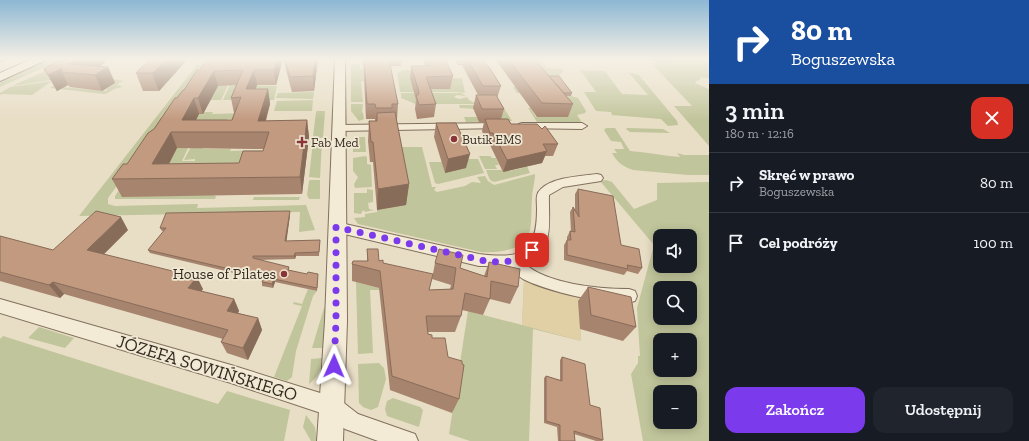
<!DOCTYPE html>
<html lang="pl">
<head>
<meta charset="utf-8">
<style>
  :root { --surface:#171b24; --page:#20242c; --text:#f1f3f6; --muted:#9ea1a6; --line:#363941; --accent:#7c3aed }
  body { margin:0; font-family:"Zilla Slab",serif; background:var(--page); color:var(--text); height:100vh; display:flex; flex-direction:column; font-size:15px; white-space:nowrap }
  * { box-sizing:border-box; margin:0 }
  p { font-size:13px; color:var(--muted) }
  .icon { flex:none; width:22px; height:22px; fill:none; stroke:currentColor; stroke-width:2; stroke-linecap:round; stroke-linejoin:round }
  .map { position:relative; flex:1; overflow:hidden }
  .sheet { display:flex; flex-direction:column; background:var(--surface); width:320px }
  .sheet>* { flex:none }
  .top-card { background:#1a4fa0; color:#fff; overflow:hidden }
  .fabs { position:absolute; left:653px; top:229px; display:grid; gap:8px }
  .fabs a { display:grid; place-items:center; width:44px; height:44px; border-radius:8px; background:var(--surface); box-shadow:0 2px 10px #0003; font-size:20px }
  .pin { position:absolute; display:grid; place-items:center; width:34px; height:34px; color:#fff; margin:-17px; border-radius:8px; box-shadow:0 2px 6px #0006 }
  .me { position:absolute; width:44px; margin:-22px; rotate:1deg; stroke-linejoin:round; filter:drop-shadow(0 0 3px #0008) }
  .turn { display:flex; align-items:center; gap:14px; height:84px; padding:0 16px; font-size:18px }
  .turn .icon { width:52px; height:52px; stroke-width:2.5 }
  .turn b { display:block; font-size:28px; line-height:34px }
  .round { display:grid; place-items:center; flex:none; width:42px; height:42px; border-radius:12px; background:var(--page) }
  .overview { display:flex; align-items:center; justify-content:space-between; height:68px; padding:0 16px }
  h1 { font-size:24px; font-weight:600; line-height:30px }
  .primary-button { display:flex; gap:8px; margin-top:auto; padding:8px 16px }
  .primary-button a { flex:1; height:46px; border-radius:12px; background:var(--accent); color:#fff; font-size:16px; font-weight:600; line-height:46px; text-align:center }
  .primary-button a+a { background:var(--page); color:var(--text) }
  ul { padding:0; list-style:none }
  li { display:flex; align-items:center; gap:12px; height:60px; padding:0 16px; border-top:1px solid var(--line) }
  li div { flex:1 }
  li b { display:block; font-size:15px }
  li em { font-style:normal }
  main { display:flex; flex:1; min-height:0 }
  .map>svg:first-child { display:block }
</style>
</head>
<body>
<main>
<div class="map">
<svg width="709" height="441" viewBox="0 0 709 441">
  <rect width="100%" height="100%" fill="#e8ddc5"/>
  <path fill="#c1c59b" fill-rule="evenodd" d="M50 59H63L0 87V82Z
    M71 59V70L58 79 12 86Z
    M199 59H207L203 63 206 64 203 68H200L193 76V81H190L180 93 183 94 161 117 164 118 155 134 108 198V204L115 206 198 204 197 208 306 205 315 230 299 232 300 212 79 216 200 61H198Z
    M534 59H541L546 68 562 69 564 71 557 77 549 79Z
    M662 59H709V78L701 77 700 80 696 81 695 83 709 89V146L674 106H692L650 62H665Z
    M351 64H361L359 69H363L364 81H361L363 102H351Z
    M237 66 221 100H186L214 93 218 85Z
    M404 70H430L440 89H450L435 78H462L465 93 456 92H400L397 73Z
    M580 70 605 71 622 94 648 95 628 72 639 75 677 121 678 125 668 126 661 119 612 115 611 112 596 111 584 92H596Z
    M106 78 119 80 124 82H120L117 85 122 86 120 88C114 87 110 93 104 94L50 88 53 86 105 91 108 89H106L116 83Z
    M52 81 32 95 3 94 0 95V93L10 87Z
    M230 85 277 86 274 100H223Z
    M544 86 562 96H571L578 98 586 111 585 113 577 115 581 121 579 123 531 122H537L528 108H540L531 109 536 117H567L522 93H517L513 87Z
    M314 92 313 99 276 98 278 93Z
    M401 93H461L466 96 457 95 454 97 459 99 467 97 469 100 476 104H416L401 98Z
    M313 100 312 111H274L277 101Z
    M351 104H363L362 112 363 113 364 119 359 121 351 111Z
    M459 105H502L512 121 466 122 464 117H477L476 109 460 108Z
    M317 111H325L323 138 313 137 316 112Z
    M200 112H213L212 114 244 113 234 119H227L225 124 184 143Z
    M606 128H615L630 151C647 152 663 156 680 157L677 153 684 155H709V175H688L633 170C622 166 617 162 612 153H617L614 149H624L621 142 611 141 604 130Z
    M627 128 663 129 670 133 630 132 626 129Z
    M355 137H365L366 152H353V142Z
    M322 141 320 178 309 177 313 142Z
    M193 143 203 148 202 149H231L230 151 265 150 261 165 163 175 179 144 188 148 182 161H195V159L184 160Z
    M396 147H422L432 187H436L434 190 437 192 465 186 472 182 481 183 477 177 485 176 488 181 494 185 535 174C535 183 532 190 532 199 531 209 532 220 530 230 525 251 499 253 481 252L358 224 354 218 365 217V214L377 212V210L406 205Z
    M365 156 367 157V164L371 165 372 187 355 188 354 184 358 177 353 171V158Z
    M479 156H490L492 158H496L499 165H495L497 169H485Z
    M463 159H478L484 173 438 184 435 183 429 162H442L445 173Z
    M526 164 530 173 494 182 490 180 486 170H502L503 172 523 168Z
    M131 172 216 196 215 199H115V196Z
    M310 180H320V199H309L307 195 309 181Z
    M606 180 612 182 634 209 657 200V183L709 182V441H643L631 374 638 363V356H640L637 308 654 245 600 181ZM660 236H690V266H660ZM660 288H690V318H660ZM660 340H690V370H660ZM660 392H690V422H660Z
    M367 189 373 190V202L368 203 369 209 374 210 365 212 363 210 361 214 354 213V193H367Z
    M254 197H300L299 200H253Z
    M524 280 578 292 581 341 533 329 529 441H470L449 434 468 311 522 325Z
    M356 282 379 288V290H370L373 353 358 354Z
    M308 289 317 291 313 296 296 351 292 377 287 381 274 377 302 306 293 304 294 302 302 304Z
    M324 308H326L323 348H312Z
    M39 327 74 338 65 348 28 338Z
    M3 336 218 404 227 391 290 410 284 441H0V339Z
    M322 358C322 369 318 377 309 384L311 359Z
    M379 363 384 368 386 379 378 407 371 410 363 407 359 403 358 364Z
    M393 398 420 407 423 410 419 427 387 416 385 409 387 401Z
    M306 415 315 427 317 441H311L303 427Z"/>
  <path fill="#e1d0a6" d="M524 280 578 292 581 341 522 325Z"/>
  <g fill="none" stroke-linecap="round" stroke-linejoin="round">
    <defs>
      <path id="minor" d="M500 123 503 124 505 126 503 128 338 131 333 128 338 125Z
        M522 123H582L587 126 582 129 519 128 517 126 519 124Z
        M597 174 601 175 603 178 601 181 563 187 549 195C548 221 556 252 524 263 546 284 599 289 629 289L635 291 637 296 635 301C612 308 544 290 523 279 518 276 513 271 509 266H479L336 232 331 230 329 227 331 224 336 222 479 254C522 259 537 254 537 209 537 201 535 194 541 189 553 177 582 176 597 174Z
        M0 299 231 365 333 397 340 400 358 414 415 434 418 441H378L345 429 327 415 231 383 0 313Z"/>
      <path id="tertiary" d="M335 59H345L347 321 343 441H317L325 321Z"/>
      <path id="secondary" d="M32 59H45L44 61 0 81V73Z"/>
    </defs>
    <use href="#minor" stroke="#81705d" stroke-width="2"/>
    <use href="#tertiary" stroke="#81705d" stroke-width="2"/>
    <use href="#secondary" stroke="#635141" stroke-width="2"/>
    <use href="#minor" fill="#f4ebd7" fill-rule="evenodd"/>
    <use href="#tertiary" fill="#f4ebd7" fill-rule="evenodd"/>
    <use href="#secondary" fill="#f4ebd7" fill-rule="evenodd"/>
    <path stroke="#33291f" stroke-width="1" d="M0 62 7 59"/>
  </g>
  <path fill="#a7846e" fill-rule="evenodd" d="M150 59 161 89 159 91H143L136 73Z
    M207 59H318L314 91 292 92 283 59 276 85H257L256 89H268L270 104 266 121 307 120 309 137 302 194 122 197 112 179 127 164 154 129 177 98 200 70ZM236 85 231 98 234 113 232 120H196L199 114H203L218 86ZM177 148 263 149V151L239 163 169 164Z
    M363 59H402L401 66H390L398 104 397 119H396L409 184 406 205 377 210 373 162H370L368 141 369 121H375V119H366Z
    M423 59H445L453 76 450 89H431L436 104 434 117 417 119 415 109 416 100 410 78 411 66H425Z
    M454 59H481L501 86 497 98 504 109 501 119 511 124 542 129 558 144 553 156H545L542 163 503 172 490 145H487L482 131 484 122H479L473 108 476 95H478L462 65H458Z
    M497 59H534L549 76 572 93 571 96H566L573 104 568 117H537L496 60Z
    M642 59H666L665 62 644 60Z
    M105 63 99 66 108 67 115 83 102 91 70 87 68 85 57 91 44 69Z
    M436 123 466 168 445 173 434 137Z
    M578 189 621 245 642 268 638 274 627 271 624 275 564 260V245L567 240V237L570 231 571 232 570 212 573 207 575 211V194Z
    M290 211V215L286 241 320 240 319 256H296L295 259 258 260 289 267V270L318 278 317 291 275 282 273 288 262 286V282L263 280 150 253 148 250 164 231H162L160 228Z
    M128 230 104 254 203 289 201 291 234 299 239 311 238 313 258 318 262 330 248 360 227 353 221 342 223 339 64 294 60 298 0 281V236L53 250Z
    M367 249 379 261 429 290 450 289 451 285 432 279 435 263 460 268 484 276 489 262 518 287 510 304 490 299 483 315 462 310 461 316 455 332H428V334L448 357 459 399 452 413 390 390 379 288 352 281V264L367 261Z
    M588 287 636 327 623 341 580 329 578 301Z
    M562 357 590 405 603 440 602 441H596L574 434 575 441H558L557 427 544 423V378L546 376 560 380V360Z"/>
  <path fill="#886c5a" d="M79 59H103L105 63 86 74 69 64Z
    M167 59H188L161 89 159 91 152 73Z
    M277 59H283L276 85 274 70Z
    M315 59H318L314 91 313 76Z
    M108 67 115 83 102 91 95 75Z
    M62 68V72L68 85 57 91 48 75Z
    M254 70 257 85 249 104 246 89Z
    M214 71 218 86 203 114 198 98Z
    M268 89 270 104 262 132 258 121Z
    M194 98 199 114 190 132 182 120Z
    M307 120 309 137 302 194 300 177Z
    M171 132 177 148 161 179 152 164Z
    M547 151 542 163 503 172 507 160Z
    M470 154 466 168 445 173 448 159Z
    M409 184 406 205 377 210 378 189Z
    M290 211V215L286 245 285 241Z
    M121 217 128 230 96 262 87 250Z
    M295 253 296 256 295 259 294 256Z
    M197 277 203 289 195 301 188 288Z
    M274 279 275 282 273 288 272 284Z
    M53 282 64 294 60 298 49 285Z
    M234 299 239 311 232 323 227 311Z
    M258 318 262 330 248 360 243 348Z"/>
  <path fill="#c29a80" stroke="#886c5a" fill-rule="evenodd" d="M61 59H79L69 64 108 67 95 75 62 72V68L48 75 44 69Z
    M150 59H167L155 71 152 73H136Z
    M207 59H277L274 70H254L246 89H268L258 121 307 120 300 177 112 179 123 164H127L148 133 154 129 175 98H177L183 90H184L197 70H200ZM243 70 231 98 241 97 232 120H182L194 98H198L214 71ZM171 132H269L263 151H243L239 163 152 164Z
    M285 59H315L313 76 290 77Z
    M364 59H389L398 104H392V108H376L375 104H367Z
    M428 59H445L453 76 426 77 436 104 419 105 416 95H418L419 92 411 66H431Z
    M467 59H481L489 67 501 86H483Z
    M508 59H534L573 104 542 103Z
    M549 76H559L572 93H564Z
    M476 95H496L504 109H482Z
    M395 112 409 184 378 189 373 142H371L369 121H377V113Z
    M485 119H508L511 124H537L542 129 545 126 558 144H543L547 151 507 160 493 133H490Z
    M436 123H456L470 154 448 159Z
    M578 189 613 196 621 245 639 249 642 268 627 265 628 269 567 255V240H571L570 231 575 232 573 207 579 217Z
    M96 211 121 217 87 250 197 277 188 288 234 299 227 311 258 318 243 348 221 342 228 330 53 282 49 285 0 272V236L53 250Z
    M290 211 285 241 320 240 319 252 295 253 294 256H253V258L289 267 288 270 307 274 308 272 318 274 317 288 274 279 272 284 262 282 264 277 148 250 166 228H160L166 213Z
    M367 249H378L379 261 383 260V263L433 274 429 290 453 289 456 268 435 263 439 249 463 255 460 268 487 277 489 262 520 269 518 287 491 281 490 299 465 293 461 316H426L428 334 432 335V338H445L448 357 462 361V364L464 365 459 399 392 376 380 271 352 264 353 261H368Z
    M588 287 631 297 636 327 591 315Z
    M562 357 585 364 590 405 600 408 603 440 574 431 575 441H560V425L546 421V376L562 381Z"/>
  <linearGradient id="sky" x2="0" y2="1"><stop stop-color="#8db7d4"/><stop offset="0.49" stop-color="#f5f0e5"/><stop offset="1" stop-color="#f5f0e5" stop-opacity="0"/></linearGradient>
  <rect width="709" height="120" fill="url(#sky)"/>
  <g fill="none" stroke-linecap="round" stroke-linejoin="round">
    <path stroke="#7c3aed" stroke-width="7" stroke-dasharray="0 12.6" d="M334 366 336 321V227L490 262 513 261 532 250"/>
  </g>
  <g fill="#893537" stroke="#f1e8d4" stroke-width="1.5">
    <circle cx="454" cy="139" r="4"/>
    <path d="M300 136h4v4h4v4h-4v4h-4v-4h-4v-4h4z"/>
    <circle cx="284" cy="274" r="4"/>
  </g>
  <g text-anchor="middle" stroke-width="3.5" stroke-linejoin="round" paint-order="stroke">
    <g font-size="13" fill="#33291f" stroke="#f1e8d4" text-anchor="start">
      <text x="462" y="144">Butik EMS</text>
      <text x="311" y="147">Fab Med</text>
    </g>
    <g font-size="15" fill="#33291f" stroke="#f1e8d4" text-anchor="end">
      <text x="276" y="279">House of Pilates</text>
    </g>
    <g font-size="18" fill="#33291f" stroke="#f1e8d4">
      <text transform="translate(207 368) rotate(17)" y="6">JÓZEFA SOWIŃSKIEGO</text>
    </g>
  </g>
</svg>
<div class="fabs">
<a><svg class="icon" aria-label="sound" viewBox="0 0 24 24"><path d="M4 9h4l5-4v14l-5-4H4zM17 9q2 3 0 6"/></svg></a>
<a><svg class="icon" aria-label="search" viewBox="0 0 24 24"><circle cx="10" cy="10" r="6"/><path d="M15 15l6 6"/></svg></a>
<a>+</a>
<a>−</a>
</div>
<div class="pin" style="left:532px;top:250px;background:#d93025"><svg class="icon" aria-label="arrive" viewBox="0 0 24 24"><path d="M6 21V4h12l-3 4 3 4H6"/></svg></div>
<svg class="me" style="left:334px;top:366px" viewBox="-20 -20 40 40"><path d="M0-17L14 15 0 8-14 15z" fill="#7c3aed" stroke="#fff" stroke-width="4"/></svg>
</div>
<section class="sheet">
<div class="top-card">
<div class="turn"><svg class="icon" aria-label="right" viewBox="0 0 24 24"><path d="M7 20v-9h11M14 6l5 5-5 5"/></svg><div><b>80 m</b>Boguszewska</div></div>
</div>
<div class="overview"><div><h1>3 min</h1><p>180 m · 12:16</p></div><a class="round" style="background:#d93025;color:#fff"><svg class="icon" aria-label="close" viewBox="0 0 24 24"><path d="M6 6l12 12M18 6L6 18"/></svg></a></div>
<ul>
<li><svg class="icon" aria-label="right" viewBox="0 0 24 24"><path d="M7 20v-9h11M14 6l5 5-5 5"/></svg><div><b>Skręć w prawo</b><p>Boguszewska</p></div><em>80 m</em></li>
<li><svg class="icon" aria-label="arrive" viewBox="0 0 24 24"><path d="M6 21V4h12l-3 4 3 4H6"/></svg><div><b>Cel podróży</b></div><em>100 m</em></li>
</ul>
<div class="primary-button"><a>Zakończ</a><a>Udostępnij</a></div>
</section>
</main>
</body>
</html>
